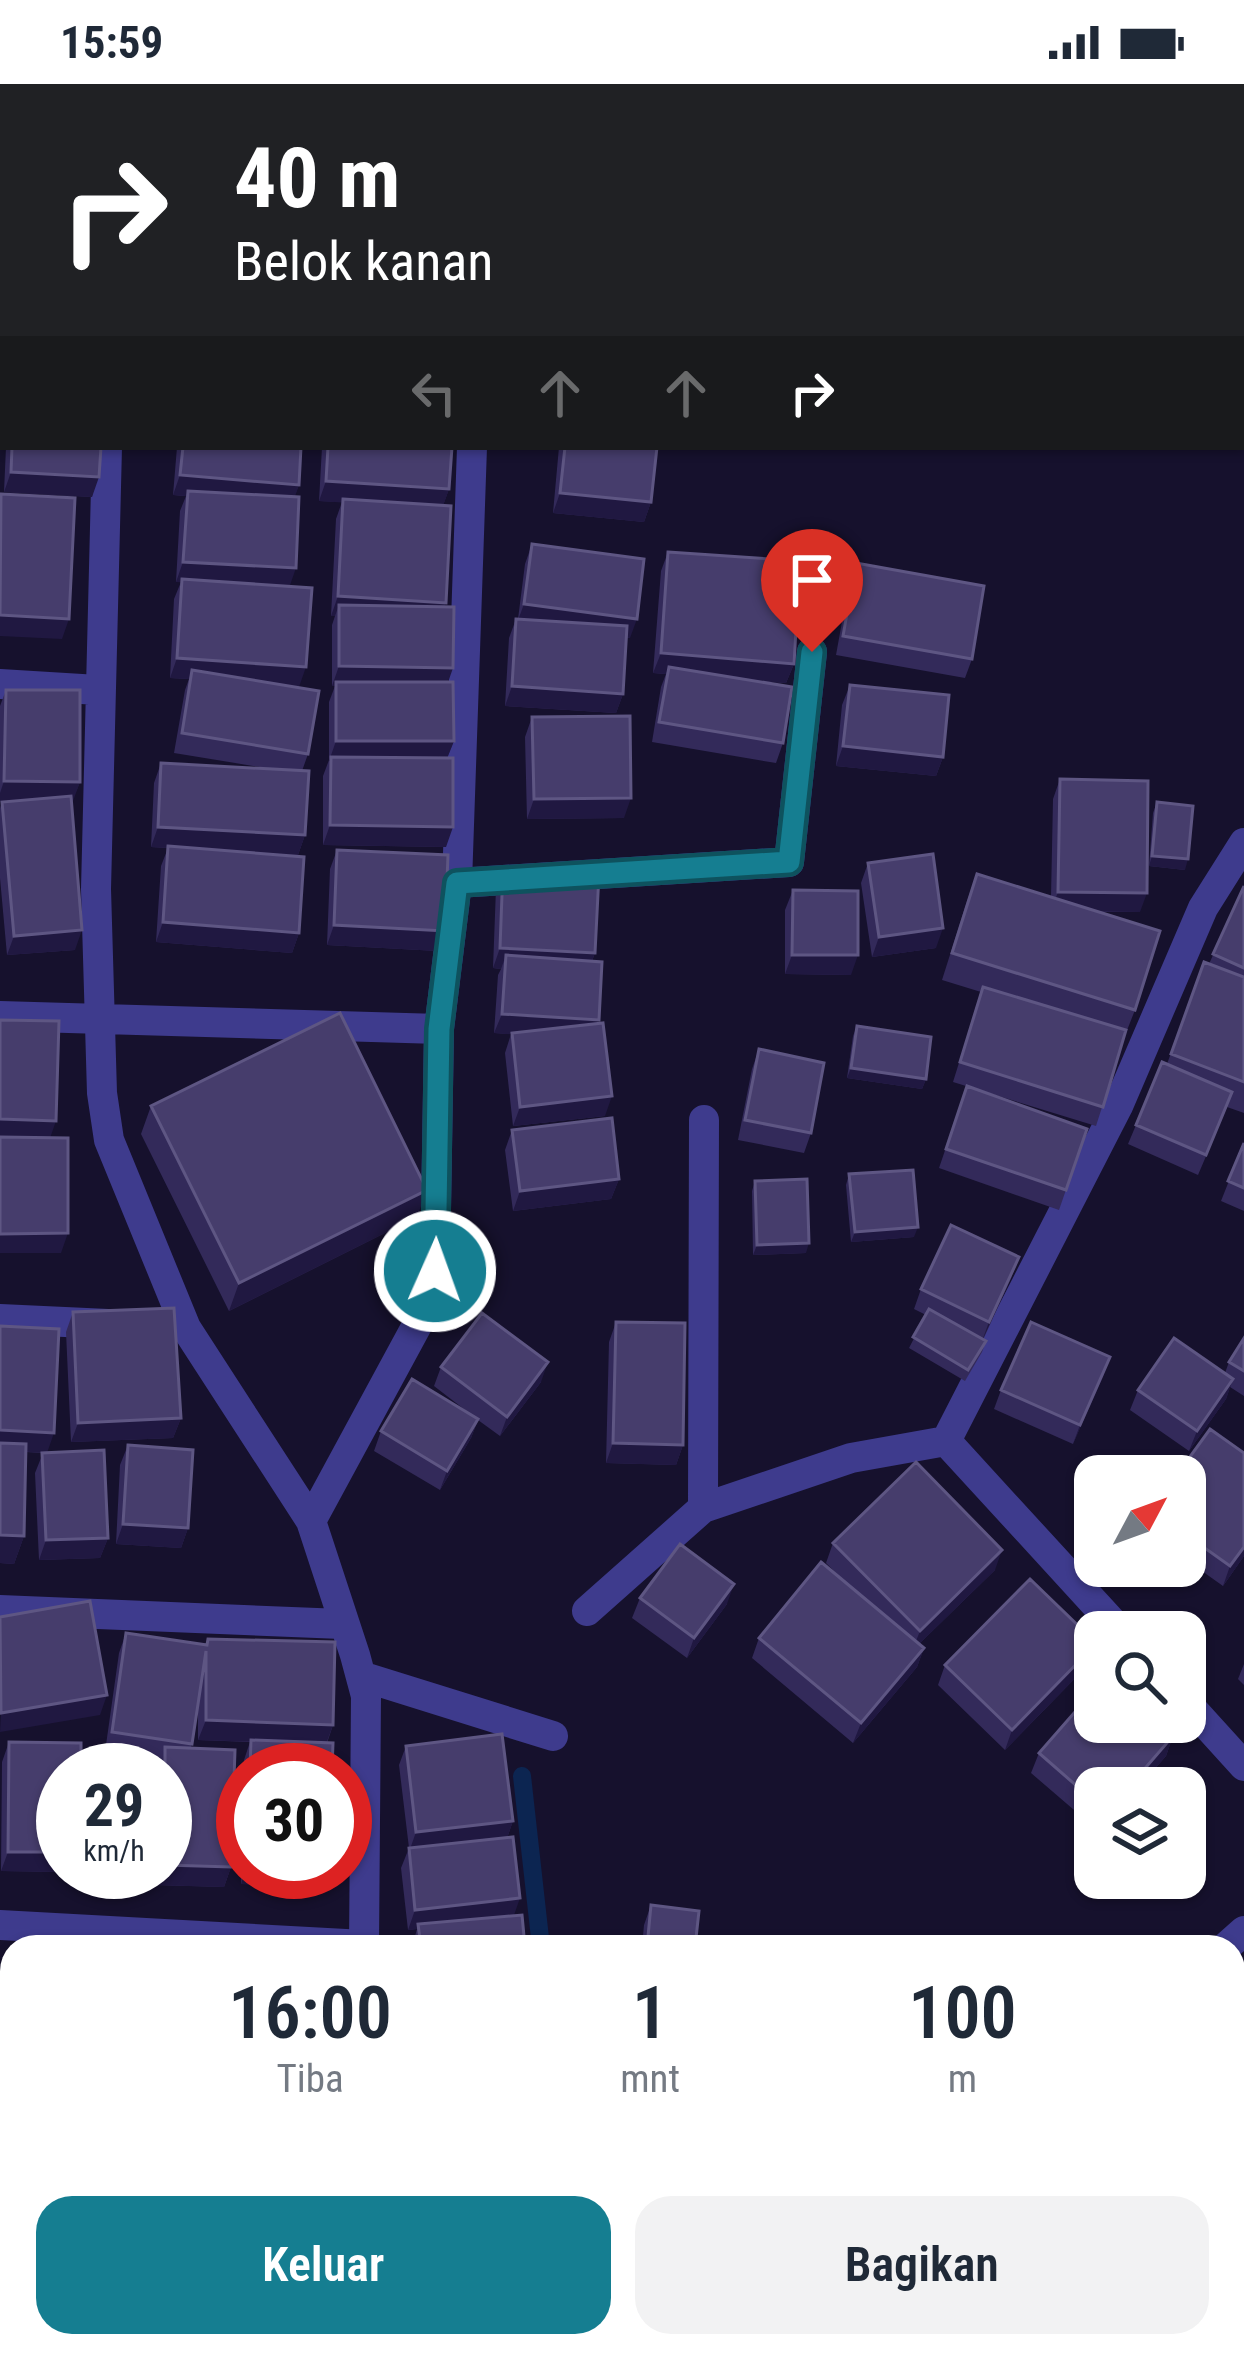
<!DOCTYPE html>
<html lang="id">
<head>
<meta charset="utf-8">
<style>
  :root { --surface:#fff; --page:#f2f2f3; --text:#1f2937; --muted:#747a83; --accent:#157e91 }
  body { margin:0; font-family:"Roboto Condensed",sans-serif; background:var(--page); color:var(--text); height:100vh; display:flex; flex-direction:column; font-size:45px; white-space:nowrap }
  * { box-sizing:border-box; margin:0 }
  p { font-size:39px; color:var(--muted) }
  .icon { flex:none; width:66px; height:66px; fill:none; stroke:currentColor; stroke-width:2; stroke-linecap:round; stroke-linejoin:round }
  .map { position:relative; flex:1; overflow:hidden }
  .side { position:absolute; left:0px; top:1851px; width:1245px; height:423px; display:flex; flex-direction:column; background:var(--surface); border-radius:36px 36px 0 0; box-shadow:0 3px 9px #0004 }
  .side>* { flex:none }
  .top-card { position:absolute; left:0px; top:0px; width:1245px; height:366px; box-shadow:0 3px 9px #0004; background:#202124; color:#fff; overflow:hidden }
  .needle { width:78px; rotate:49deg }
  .tools { position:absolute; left:1074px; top:1371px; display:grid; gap:24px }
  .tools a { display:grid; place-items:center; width:132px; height:132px; border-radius:24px; background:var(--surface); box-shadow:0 3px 9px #0004; font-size:60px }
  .speed { position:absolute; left:36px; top:1659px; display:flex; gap:24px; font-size:60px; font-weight:700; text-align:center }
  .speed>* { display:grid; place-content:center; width:156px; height:156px; border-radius:50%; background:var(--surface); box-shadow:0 3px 9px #0004; line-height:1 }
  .speed small { font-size:30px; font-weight:400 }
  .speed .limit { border:18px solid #d22; background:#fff; color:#111 }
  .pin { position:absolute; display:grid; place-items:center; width:102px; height:102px; color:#fff; margin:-123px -51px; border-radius:50% 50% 50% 0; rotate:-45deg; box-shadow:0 0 12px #0007 }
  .pin .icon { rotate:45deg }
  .me { position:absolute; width:132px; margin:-66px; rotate:2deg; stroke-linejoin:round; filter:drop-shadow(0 0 9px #0008) }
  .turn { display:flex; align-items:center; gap:42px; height:252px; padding:0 36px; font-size:54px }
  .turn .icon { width:156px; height:156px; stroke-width:2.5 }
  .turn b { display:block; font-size:84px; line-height:102px }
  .lanes { display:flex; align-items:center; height:114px; padding:0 36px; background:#0003; justify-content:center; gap:60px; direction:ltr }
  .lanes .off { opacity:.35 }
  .eta { display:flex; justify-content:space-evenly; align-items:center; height:204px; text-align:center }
  .eta b { font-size:72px; font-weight:600; line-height:84px }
  .action { display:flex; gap:24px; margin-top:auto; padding:24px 36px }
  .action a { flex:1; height:138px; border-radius:36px; background:var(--accent); color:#fff; font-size:48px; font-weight:600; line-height:138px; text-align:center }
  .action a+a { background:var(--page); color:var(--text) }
  .status { display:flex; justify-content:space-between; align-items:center; height:84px; padding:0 60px; background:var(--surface); direction:ltr }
  .status svg { height:33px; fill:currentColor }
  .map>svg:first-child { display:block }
</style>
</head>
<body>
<div class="status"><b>15:59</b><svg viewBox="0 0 49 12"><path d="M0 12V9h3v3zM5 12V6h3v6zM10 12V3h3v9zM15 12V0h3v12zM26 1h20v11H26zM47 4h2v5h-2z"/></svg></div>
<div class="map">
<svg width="1244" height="2273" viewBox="0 0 1244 2273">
  <rect width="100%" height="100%" fill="#16112d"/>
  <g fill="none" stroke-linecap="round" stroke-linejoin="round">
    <path stroke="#0c2551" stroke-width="18" d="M522 1692 541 1863
      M584 2262 586 2273"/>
    <path stroke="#3e3b8d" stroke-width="30" d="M135 3V0
      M484 3 485 0
      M777 3 780 0
      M1242 153 1244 151
      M0 281H3
      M107 363 96 805 102 1009 109 1056 186 1244 311 1437 355 1571 366 1612 364 1863
      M0 600 98 606
      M457 799 789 778 812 568
      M0 932 439 945
      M0 1235 108 1240
      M703 1424 704 1036
      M311 1437 422 1232 435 1187 439 945 457 799 472 363
      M0 1526 342 1540
      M587 1527 703 1424 851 1374 946 1357
      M1121 1548 946 1357 1118 1022 1203 824 1244 759
      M361 1592 553 1652
      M1185 1617 1244 1682
      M0 1841 364 1861
      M1226 1863 1244 1847
      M0 2199H12
      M354 2262V2273
      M1089 2262 1102 2273
      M868 2273 876 2262"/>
  </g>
  <path fill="#332a5a" d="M838 0H895L890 3H840Z
    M6 363H101L92 413 4 408Z
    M177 363H301L299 401 294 413 289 503 299 603 286 602 308 670 302 687 305 751 298 771 232 767 299 849 292 869 156 858 161 782 168 764 151 763 154 699 161 679 272 685 174 669 185 606 189 595 170 594 174 515 181 498H176L180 427 186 412 173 411Z
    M322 363H452L449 405 443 421 444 523 448 598 454 657 447 674 446 763 323 761V692L329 676V618L335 602H332V541L335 532H331L336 435 342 418 319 417Z
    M559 363H657L651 418 644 438 553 429Z
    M532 460 630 554H626L623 610 616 629 505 622 509 554 516 535H518L525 480Z
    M668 468 794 580 786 599 757 597 783 659 776 679 652 658 661 603 666 590 653 589 661 487Z
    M856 479 972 575 965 594 836 571 849 499Z
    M850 601 943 673 936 692 836 682 842 621Z
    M6 606 80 698 72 717 75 866 7 871 0 794V724L2 718 15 717H0V622Z
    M532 633 624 734 527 735 525 653Z
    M1060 695 1140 828H1098L1135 926 1124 954 1096 1042 953 998 981 908 942 896 967 817 977 790 1051 813 1053 715Z
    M1157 718 1185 786 1149 782 1153 729Z
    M337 766 445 847 438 867 327 861 330 785Z
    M868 779 936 864 872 873 861 799Z
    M503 784 595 869 592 877 605 1032 513 1042 505 969 511 950 494 949 498 891 501 885 493 884 496 804Z
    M1244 802V1029L1227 1023 1198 1091 1128 1060 1136 1041 1167 980 1204 878 1209 880Z
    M793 806 851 891 785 890V826Z
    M857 942 926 995 922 1005 847 994 853 952Z
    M759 965 811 1049 804 1069 738 1056 752 985Z
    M967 1002 1087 1045 1059 1126 939 1084Z
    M151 1022 417 1133 229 1227 141 1050Z
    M512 1046 619 1095 611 1115 513 1127 505 1066Z
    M1244 1059V1127L1221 1117Z
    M849 1090 914 1153 851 1158 846 1101Z
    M755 1097 806 1169 753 1171 752 1107Z
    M1012 1192 983 1256 986 1257 982 1268 965 1297 909 1264 926 1231 914 1225 921 1205Z
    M73 1228 181 1334 173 1354 71 1358 66 1248Z
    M616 1238 683 1361 676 1381 606 1379 609 1258Z
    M0 1242 47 1369 108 1454 100 1474 39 1476 35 1389 43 1369 26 1368 24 1452 14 1480 0 1479Z
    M1244 1254V1312L1230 1303 1226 1315 1189 1367 1130 1326 1138 1306 1225 1289 1229 1278Z
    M1110 1273 1073 1360 994 1325 1001 1306Z
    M441 1283 541 1298 500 1352 478 1336 471 1354 440 1406 374 1367 381 1347 469 1329 434 1302Z
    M128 1361 188 1444 181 1464 116 1460 120 1381Z
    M1244 1369V1472L1223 1502 1185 1475V1392Z
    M833 1459 995 1486 919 1560 924 1564 917 1583 853 1659 752 1574 759 1554 842 1495 826 1479Z
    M640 1514 727 1520 687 1574 632 1534Z
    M126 1549 206 1561 208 1555 333 1641 327 1659 332 1686H243L244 1676 250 1658 198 1656V1618L191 1664 231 1783 224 1803 154 1801 155 1788H165V1686H158L161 1676 154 1675 153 1686H87L92 1673 150 1675 105 1668 119 1569Z
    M1089 1580 1005 1666 938 1601 945 1581Z
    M1244 1580V1601L1238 1595Z
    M1173 1652 1166 1672 1138 1704H1095V1744L1031 1689 1039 1669Z
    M9 1658 63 1686V1788L1 1787 2 1678Z
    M406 1662 513 1737 507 1754 514 1832 525 1863H412L417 1845 408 1846 401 1784 409 1764 399 1681Z
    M243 1702V1788H327L322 1803 241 1800Z
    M651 1821 695 1863H642L644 1841Z
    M8 1876H12V2125H0V1903Z
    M74 2262H150V2273H74Z
    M161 2262H238V2273H161Z
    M250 2262H327L328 2273H251Z
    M401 2262H566V2273H401Z"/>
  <path fill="#201841" d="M873 0H895L890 3H869Z
    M0 78H3V98H0Z
    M0 195H3V215H0Z
    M11 388 99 393 92 413 4 408Z
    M180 391 299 401 292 421 188 407 186 412 173 411Z
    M326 397 449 405 442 425 319 417Z
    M560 409 651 418 644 438 553 429Z
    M183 478 296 484 289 504 176 498Z
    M338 512 446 519 438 538 339 521 335 532H331Z
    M524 520 637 535 630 554 517 539Z
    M0 531 69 535 62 555 0 552Z
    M661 569 794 580 786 599 667 590 669 583 666 590 653 589Z
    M177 574 306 583 299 603 190 595 192 586 189 595 170 594Z
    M339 582 453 584 446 604 332 602Z
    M512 602 623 610 616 629 505 622Z
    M336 657H454L446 677H329Z
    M843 662 943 673 936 692 836 682Z
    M4 697 80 698 73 717H0V709Z
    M631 714 624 734 527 735 534 715Z
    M330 741 453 743 446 763 323 761Z
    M158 743 305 751 298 771 151 763Z
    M1152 772 1188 775 1185 786 1149 782Z
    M1058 808 1147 809 1140 828 1051 827Z
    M163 838 299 849 292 869 156 858Z
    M334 841 445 847 438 867 327 861Z
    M943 844 936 864 872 873 879 853Z
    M82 846 75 866 7 871 14 852Z
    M500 864 595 869 587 889 506 871 501 885 493 884Z
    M792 871H858L851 891 785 890Z
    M502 930 599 936 592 956 494 949Z
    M851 984 926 995 922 1005 847 994Z
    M612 1012 605 1032 513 1042 520 1023Z
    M0 1035 56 1037 49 1057 0 1055Z
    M619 1095 611 1115 513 1127 520 1107Z
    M427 1106 417 1133 229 1227 239 1199Z
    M918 1143 914 1153 851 1158 855 1148Z
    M68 1149 61 1169H0V1150Z
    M809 1159 806 1169 753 1171 757 1161Z
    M1019 1173 1012 1192 982 1257 989 1238Z
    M1110 1273 1103 1293 1073 1360 1080 1341Z
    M548 1278 541 1298 500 1352 507 1333Z
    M1233 1295 1226 1315 1189 1367 1197 1347Z
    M181 1334 173 1354 71 1358 78 1339Z
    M478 1335 471 1354 440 1406 447 1387Z
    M0 1346 54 1349 47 1369 0 1366Z
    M613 1359 683 1361 676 1381 606 1379Z
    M123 1440 188 1444 181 1464 116 1460Z
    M0 1451 24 1452 14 1480 0 1479Z
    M108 1454 100 1474 39 1476 46 1456Z
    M1244 1463V1472L1223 1502 1230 1482Z
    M1002 1466 995 1486 912 1567 920 1547Z
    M734 1500 727 1520 687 1574 694 1554Z
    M1095 1561 1089 1580 1005 1666 1012 1646Z
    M924 1564 917 1583 853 1659 861 1639Z
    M107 1611 100 1631 0 1648 1 1629Z
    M206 1636 333 1641 326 1660 198 1656Z
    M1173 1652 1166 1672 1138 1704H1128Z
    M513 1737 506 1757 409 1768 416 1748Z
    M8 1768H63V1788L1 1787Z
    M165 1781 231 1783 224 1803 154 1801 159 1788H165Z
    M84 1788H147L145 1795 82 1794Z
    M245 1788H327L322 1803 241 1800Z
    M520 1814 513 1834 418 1840 417 1845 408 1846 415 1826Z
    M0 1953 12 1954V1975L0 1973Z
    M1 2105H12V2125H0Z"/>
  <path fill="#463d6c" stroke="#5e5683" stroke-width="3" d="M0 0H22L21 3H3V78H0Z
    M39 0H112V3H39Z
    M215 0H322V3H215Z
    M334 0H458V3H334Z
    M542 0H643V3H542Z
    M905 0H937L938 3H896Z
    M0 97H3V195H0Z
    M0 281 3 282 0 364Z
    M12 363H101L99 393 11 388Z
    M183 363H301L299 401 180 391Z
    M328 363H452L449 405 326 397Z
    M565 363H657L651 418 560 409Z
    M188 407 299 413 296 484 183 478Z
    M1 410 75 414 69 535 0 531Z
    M343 415 451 422 446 519 338 512Z
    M532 460 644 475 637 535 524 520Z
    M668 468 800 477 794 580 661 569Z
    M856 479 984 502 972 575 843 552Z
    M182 495 312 504 306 583 177 574Z
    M339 521 454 523 453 584 339 582Z
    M516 535 627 542 623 610 512 602Z
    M669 583 792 603 783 659 659 638Z
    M192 586 319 607 308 670 182 649Z
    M336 598H453L454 657H336Z
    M850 601 949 611 943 673 843 662Z
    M6 606H80V698L4 697Z
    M630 632 631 714 534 715 532 633Z
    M331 673 453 674V743L330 741Z
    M161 679 309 687 305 751 158 743Z
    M1060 695 1148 697 1147 809 1058 808Z
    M71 712 82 846 14 852 2 718Z
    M1157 718 1193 722 1188 775 1152 772Z
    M168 762 304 773 299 849 163 838Z
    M337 766 448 771 445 847 334 841Z
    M933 770 943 844 879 853 868 779Z
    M503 784 599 790 595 869 500 864Z
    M977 790 1160 847 1135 926 952 869Z
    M1244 802V884L1213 870Z
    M793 806 858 807V871H792Z
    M506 871 602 878 599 936 502 930Z
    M1204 878 1244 893V998L1171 970Z
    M983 903 1126 946 1103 1023 960 978Z
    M340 929 427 1106 239 1199 151 1022Z
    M0 936 59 937 56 1037 0 1035Z
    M603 939 612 1012 520 1023 512 949Z
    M857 942 931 953 926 995 851 984Z
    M759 965 824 979 811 1049 745 1036Z
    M1162 978 1232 1008 1206 1071 1136 1041Z
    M967 1002 1087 1045 1066 1106 946 1065Z
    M612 1034 619 1095 520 1107 512 1046Z
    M0 1053 68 1054V1149L0 1150Z
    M1244 1059V1104L1228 1097Z
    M913 1086 918 1143 855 1148 849 1090Z
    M807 1095 809 1159 757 1161 755 1097Z
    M951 1141 1019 1173 989 1238 921 1205Z
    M174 1224 181 1334 78 1339 73 1228Z
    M929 1225 986 1257 968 1286 913 1253Z
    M482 1229 548 1278 507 1333 441 1283Z
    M616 1238 685 1239 683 1361 613 1359Z
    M1031 1238 1110 1273 1080 1341 1001 1306Z
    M0 1242 59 1245 54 1349 0 1346Z
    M1174 1254 1233 1295 1197 1347 1138 1306Z
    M1244 1254V1287L1229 1278Z
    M412 1295 478 1335 447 1387 381 1347Z
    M1210 1345 1244 1369V1463L1230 1482 1185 1450V1392H1176Z
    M0 1359 26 1360 24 1452 0 1451Z
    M128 1361 193 1366 188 1444 123 1440Z
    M104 1366 108 1454 46 1456 42 1369Z
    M916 1378 1002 1466 920 1547 833 1459Z
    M680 1460 734 1500 694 1554 640 1514Z
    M821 1478 924 1564 861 1639 759 1554Z
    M1030 1495 1095 1558V1561L1012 1646 945 1581Z
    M90 1517 107 1611 1 1629 0 1533Z
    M126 1549 207 1561 208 1555 335 1558 333 1641 206 1636V1567L192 1660 112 1648Z
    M1095 1605V1638H1157L1173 1652 1128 1704H1095V1718L1039 1669Z
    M502 1650 513 1737 416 1748 406 1662Z
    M251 1656 333 1659 332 1686H250Z
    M9 1658 81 1659V1686H63V1768H8Z
    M165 1663 235 1666 231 1783 165 1781Z
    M92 1673 154 1675 153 1686H92Z
    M513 1753 520 1814 415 1826 409 1764Z
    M651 1821 699 1827 695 1863H647Z
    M522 1831 525 1863H421L418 1840Z
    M286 1859 319 1863H285Z
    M8 1876H12V1954L0 1953Z
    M0 1967H12V2105H1Z
    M12 2204V2262H50L51 2273H0V2205Z
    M82 2262H150V2273H82Z
    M168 2262H238V2273H168Z
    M258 2262H327L328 2273H259Z
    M408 2262H566V2273H408Z"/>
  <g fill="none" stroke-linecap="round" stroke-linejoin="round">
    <defs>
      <path id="route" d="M435 1187 439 945 457 799 789 778 812 568"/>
    </defs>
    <use href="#route" stroke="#0e525e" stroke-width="30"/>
    <use href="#route" stroke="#157e91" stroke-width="21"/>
  </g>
</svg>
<div class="tools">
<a><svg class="needle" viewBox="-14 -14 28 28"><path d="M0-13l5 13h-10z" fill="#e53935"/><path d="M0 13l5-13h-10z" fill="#747a83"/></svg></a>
<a><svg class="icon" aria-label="search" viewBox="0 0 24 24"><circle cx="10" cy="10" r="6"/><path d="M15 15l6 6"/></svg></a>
<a><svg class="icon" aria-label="layers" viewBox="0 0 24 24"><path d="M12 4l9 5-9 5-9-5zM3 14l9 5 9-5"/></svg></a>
</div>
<div class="speed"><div>29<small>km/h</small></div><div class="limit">30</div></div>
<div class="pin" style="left:812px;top:568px;background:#d93025"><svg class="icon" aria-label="arrive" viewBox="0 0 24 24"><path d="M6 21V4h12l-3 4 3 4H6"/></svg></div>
<svg class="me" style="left:435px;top:1187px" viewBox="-20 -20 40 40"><circle r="17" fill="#157e91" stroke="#fff" stroke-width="3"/><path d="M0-11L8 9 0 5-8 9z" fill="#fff"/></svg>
<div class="top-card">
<div class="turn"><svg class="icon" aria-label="right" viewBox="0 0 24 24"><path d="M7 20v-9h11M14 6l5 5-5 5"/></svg><div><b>40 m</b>Belok kanan</div></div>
<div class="lanes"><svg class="icon off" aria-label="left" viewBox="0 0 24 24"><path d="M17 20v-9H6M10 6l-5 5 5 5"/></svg><svg class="icon off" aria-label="ahead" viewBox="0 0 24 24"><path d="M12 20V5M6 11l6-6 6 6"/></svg><svg class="icon off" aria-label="ahead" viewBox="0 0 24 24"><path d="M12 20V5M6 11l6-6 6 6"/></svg><svg class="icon" aria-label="right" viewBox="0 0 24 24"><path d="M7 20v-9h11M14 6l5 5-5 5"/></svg></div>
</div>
<section class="side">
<div class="eta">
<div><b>16:00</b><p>Tiba</p></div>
<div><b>1</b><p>mnt</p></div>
<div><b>100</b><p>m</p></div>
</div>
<div class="action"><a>Keluar</a><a>Bagikan</a></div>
</section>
</div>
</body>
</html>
